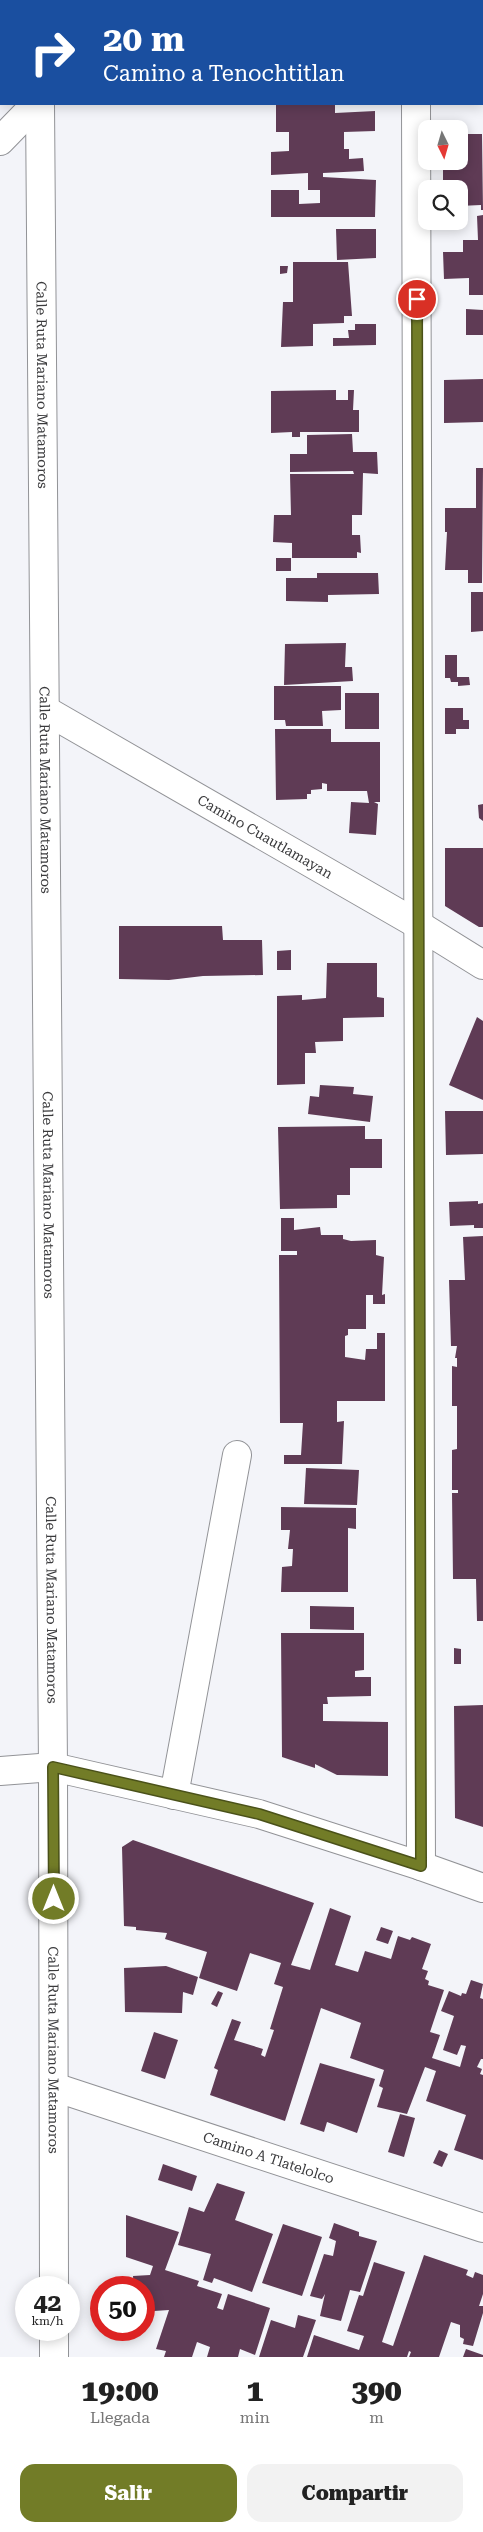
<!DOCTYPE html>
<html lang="es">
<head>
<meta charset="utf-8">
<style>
  :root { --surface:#fff; --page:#f2f2f2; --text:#222; --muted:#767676; --accent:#727c27 }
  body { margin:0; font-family:"Roboto Serif",serif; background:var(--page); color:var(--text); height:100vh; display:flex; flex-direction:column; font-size:19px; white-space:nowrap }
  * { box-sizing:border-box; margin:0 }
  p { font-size:16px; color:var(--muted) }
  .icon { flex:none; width:28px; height:28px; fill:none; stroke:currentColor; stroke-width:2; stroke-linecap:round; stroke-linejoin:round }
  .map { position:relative; height:2357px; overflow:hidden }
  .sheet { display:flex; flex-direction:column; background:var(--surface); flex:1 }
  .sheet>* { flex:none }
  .top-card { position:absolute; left:0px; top:0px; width:484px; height:105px; box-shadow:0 2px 12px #0003; background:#1a4fa0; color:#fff; overflow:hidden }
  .needle { width:32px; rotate:175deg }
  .tools { position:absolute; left:418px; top:120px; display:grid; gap:10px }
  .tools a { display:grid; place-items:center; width:50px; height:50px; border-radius:10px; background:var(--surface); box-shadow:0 2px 12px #0003; font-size:25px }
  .speed { position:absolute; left:15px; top:2276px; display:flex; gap:10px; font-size:25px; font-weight:700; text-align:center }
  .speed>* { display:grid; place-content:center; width:65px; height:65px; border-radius:50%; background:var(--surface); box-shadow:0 2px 12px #0003; line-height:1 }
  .speed small { font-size:12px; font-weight:400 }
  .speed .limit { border:8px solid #d22; background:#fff; color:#111 }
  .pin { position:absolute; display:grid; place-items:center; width:42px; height:42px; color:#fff; margin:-21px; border:2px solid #fff; border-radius:50%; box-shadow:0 1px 5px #0007 }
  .me { position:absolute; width:55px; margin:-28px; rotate:0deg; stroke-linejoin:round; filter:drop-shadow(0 0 4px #0008) }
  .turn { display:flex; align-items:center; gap:18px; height:105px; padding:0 20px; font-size:22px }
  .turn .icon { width:65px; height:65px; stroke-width:2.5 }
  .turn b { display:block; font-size:35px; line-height:42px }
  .eta { display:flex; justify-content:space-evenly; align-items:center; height:85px; text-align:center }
  .eta b { font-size:30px; font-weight:800; line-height:35px }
  .cta { display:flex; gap:10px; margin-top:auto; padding:10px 20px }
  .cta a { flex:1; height:58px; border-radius:15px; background:var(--accent); color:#fff; font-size:20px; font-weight:800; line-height:58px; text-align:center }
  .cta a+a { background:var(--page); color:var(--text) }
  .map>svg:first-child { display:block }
</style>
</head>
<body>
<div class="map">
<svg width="483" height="2357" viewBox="0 0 483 2357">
  <rect width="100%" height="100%" fill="#f3f4f9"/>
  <path fill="#5f3b55" d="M276 104H335V113L375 111V131L344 132V149H349V159L363 158 364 171 323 173V177L376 180 375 217H271V190H299V204L320 203V190H308V173L271 175V152L289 151V132H276Z
    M459 134H482L483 210H481V205L459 206V189H443V161H459Z
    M483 215V295H469V278L444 279 443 252H463V240H478L477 216Z
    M336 229H376V258L337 260Z
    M293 262H348L352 316H344V323L313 324V346L281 347 283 302H293Z
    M280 266H288L287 273 280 274Z
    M466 309 483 310V335H466Z
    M355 324H376V345L333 346V338H349L348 330H355Z
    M483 379V422L444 423V380Z
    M336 390V400H348V390H354L353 410H359V432H300V437H292V432L271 433V391Z
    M352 434 353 452H377L378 474 363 473 362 515H352V535H360L361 553 357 552V558H292V543L273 542 274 515H291L290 474H354L353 471 290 472V454H307V435Z
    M476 468H483L482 583H468V570H445L447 532H445V508H476Z
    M276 558H291V571H276Z
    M317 573H378L379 594 328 595V602L286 601V578H317Z
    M471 592H483V631L471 632Z
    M346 643 345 667H352L353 681 284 685 285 644Z
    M445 655H457V677H469L470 685 458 686V682H451L450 678H445Z
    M274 686H341V710L322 711 323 726H286L285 720H274Z
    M345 693H379V729H345Z
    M445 708H463V720H469V729H456V734H445Z
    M275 729H331V742H380V802H374L378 804 376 835 349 833 351 802 369 803 367 791H327V784L322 783V789L311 790V794H307V799L276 800Z
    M483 804V821L479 818 478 805Z
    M445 848H483V927H479L445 906Z
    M119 926H222L223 940H262L263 975 203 976 169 980 119 979Z
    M291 950V970H277V951Z
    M327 963H377V997L384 998V1017L343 1018V1041L315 1042 316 1053H305V1084L277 1085V996L302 995V1000L326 998Z
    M477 1017 483 1021V1100L449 1085Z
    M320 1085 354 1087 353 1094 373 1096 370 1122 308 1114 310 1096 319 1097Z
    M445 1111H483V1154L446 1155Z
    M365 1126V1139H382V1168H350V1195H337V1208L280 1209 278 1127Z
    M478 1201V1204L483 1203V1228H474V1225L450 1226 449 1202Z
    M281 1218H294V1230L320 1227 321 1235H343V1239L351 1241 376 1240V1255L384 1257 382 1295 385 1294V1304H373V1295H366V1329H348V1335L345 1336V1357L365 1360 366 1349H377V1333H385V1401H337V1422L344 1421 342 1464H284V1455H301L303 1423H280L279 1255H297V1251H281Z
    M483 1236V1621H477L476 1579H453L452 1493H458V1490H452V1450L457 1449V1406H452V1366L457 1367V1358H455L457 1346H451L449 1280H465L463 1237Z
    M306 1468 359 1470 357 1505 304 1504Z
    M281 1507 356 1508V1529L348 1528V1592H281L282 1567 292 1566 293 1549H288L290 1530H281Z
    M310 1606 354 1607V1630L310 1629Z
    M281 1633H364V1670L355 1671V1677H371V1696L327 1697 328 1704H323V1721L388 1722V1776L337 1775 315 1764V1768L282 1757Z
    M454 1648 461 1649V1664H454Z
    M483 1705V1827L455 1818 454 1706Z
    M133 1840 314 1903 291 1965 310 1970 330 1908 351 1916 335 1965 358 1972 365 1951 391 1959 398 1936 410 1940 412 1937 431 1944 422 1969 428 1971 425 1979 429 1981 428 1985 444 1990 430 2032 440 2035 432 2058 460 2067 466 2046 461 2045 457 2055 443 2050 454 2016 441 2011 449 1991 461 1996 462 1993 466 1994 471 1980 483 1984 480 1998 483 1999V2059H481L477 2067 482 2069 480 2074 483 2075V2160L454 2150 466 2115 426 2101 436 2071 425 2067 407 2114 377 2107 383 2088 379 2086 384 2070 350 2058 361 2023 321 2008 285 2121 210 2095 218 2070 214 2068 232 2019 241 2022 234 2040 263 2049 261 2055 265 2057 274 2030 270 2029 283 1987 274 1984 281 1963 250 1953 237 1991 199 1978 207 1952 165 1939 167 1933 136 1930V1927L124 1926 122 1847Z
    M381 1927 393 1931 388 1944 376 1940Z
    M166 1966 198 1977 193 1995 183 1992 182 2013 125 2012 124 1968Z
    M218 1991 223 1993 217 2007 211 2004Z
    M154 2032 178 2040 165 2079 141 2071Z
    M320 2063 375 2079 357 2133 327 2122 324 2132 300 2124Z
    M400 2114 415 2118 404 2157 388 2152Z
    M439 2150 448 2154 442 2167 433 2163Z
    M163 2164 197 2176 192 2191 158 2180Z
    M217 2183 245 2192 235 2220 273 2234 252 2292 214 2278 212 2283 203 2280 211 2254 178 2245 189 2207 204 2212Z
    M126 2215 179 2232 165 2270 199 2281 197 2286 222 2294 217 2308 223 2310 228 2294 270 2308 255 2355 240 2349 238 2357H207L210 2347 197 2342 192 2357H164L166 2351 156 2349 169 2310 154 2311V2314H145L144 2311V2288H134L133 2276 150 2275 153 2266 126 2257Z
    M334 2223 359 2232V2236L377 2241 360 2292 350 2290 341 2321 320 2316 325 2294 322 2299 310 2296 324 2254 333 2256 336 2241 329 2238Z
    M283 2224 322 2237 302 2296 262 2283Z
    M424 2255 468 2270 466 2275 473 2278 475 2272 483 2275V2294L479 2306H483V2313L473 2346 463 2344 464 2339 460 2337V2325L451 2322 439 2357H409L411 2352 409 2351 407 2357H307L314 2335 359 2350 364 2336 347 2331 359 2295 363 2296 374 2262 405 2272 382 2342 393 2346Z
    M298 2315 316 2320 303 2357H259L271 2320 295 2328Z
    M466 2349 483 2355V2357H463Z"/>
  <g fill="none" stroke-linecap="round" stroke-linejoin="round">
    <defs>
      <g id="minor">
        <path d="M315 0 317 1"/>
        <path d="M482 82 483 83"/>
        <path d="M416 104 421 1866"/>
        <path d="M0 141 36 104"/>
        <path id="s1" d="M45 710 417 924 483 965"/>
        <path d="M0 1771 53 1767 259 1814 421 1866 483 1888"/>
        <path d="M174 1795 237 1455"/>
        <path id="s2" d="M54 2087 483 2228"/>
      </g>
      <g id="major">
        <path d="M40 0V1"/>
        <path id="s3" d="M40 104 53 1767 54 2288"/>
        <path d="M54 2357V2330"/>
      </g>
    </defs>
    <use href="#minor" stroke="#929397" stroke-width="30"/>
    <use href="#major" stroke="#929397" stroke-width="30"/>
    <use href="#minor" stroke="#fff" stroke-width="28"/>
    <use href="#major" stroke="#fff" stroke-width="28"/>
  </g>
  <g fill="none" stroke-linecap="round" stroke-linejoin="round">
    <defs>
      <path id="route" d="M54 1899 53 1767 259 1814 421 1866 417 299"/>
    </defs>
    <use href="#route" stroke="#4a5119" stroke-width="12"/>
    <use href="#route" stroke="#727c27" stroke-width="9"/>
  </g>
  <g text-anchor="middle" stroke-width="5" stroke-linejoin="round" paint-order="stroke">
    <g font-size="14" fill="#3a3a3c" stroke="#fff">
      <text dy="5" stroke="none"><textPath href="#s3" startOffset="281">Calle Ruta Mariano Matamoros</textPath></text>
      <text dy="5" stroke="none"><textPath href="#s3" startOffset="686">Calle Ruta Mariano Matamoros</textPath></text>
      <text dy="5" stroke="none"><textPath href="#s1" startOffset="254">Camino Cuautlamayan</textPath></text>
      <text dy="5" stroke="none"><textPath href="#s3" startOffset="1091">Calle Ruta Mariano Matamoros</textPath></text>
      <text dy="5" stroke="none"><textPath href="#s3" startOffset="1496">Calle Ruta Mariano Matamoros</textPath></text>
      <text dy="5" stroke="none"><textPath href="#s3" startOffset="1946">Calle Ruta Mariano Matamoros</textPath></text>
      <text dy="5" stroke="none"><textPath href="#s2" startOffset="226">Camino A Tlatelolco</textPath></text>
    </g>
  </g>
</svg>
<div class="tools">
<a><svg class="needle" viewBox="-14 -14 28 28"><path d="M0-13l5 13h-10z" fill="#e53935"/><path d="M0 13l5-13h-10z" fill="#767676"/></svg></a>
<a><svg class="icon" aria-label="search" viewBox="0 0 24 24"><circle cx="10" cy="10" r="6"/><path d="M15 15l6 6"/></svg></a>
</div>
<div class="speed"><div>42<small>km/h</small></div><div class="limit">50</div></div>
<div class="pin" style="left:417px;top:299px;background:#d93025"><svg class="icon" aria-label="arrive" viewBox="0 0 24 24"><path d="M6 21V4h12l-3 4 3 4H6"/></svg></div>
<svg class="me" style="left:54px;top:1899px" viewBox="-20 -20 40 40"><circle r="17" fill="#727c27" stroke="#fff" stroke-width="3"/><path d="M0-11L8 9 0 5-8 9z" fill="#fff"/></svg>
<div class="top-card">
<div class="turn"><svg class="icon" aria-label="right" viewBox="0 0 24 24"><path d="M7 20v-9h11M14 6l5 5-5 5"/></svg><div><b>20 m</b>Camino a Tenochtitlan</div></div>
</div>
</div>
<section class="sheet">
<div class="eta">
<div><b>19:00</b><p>Llegada</p></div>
<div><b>1</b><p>min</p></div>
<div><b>390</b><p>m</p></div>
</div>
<div class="cta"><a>Salir</a><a>Compartir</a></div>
</section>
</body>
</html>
